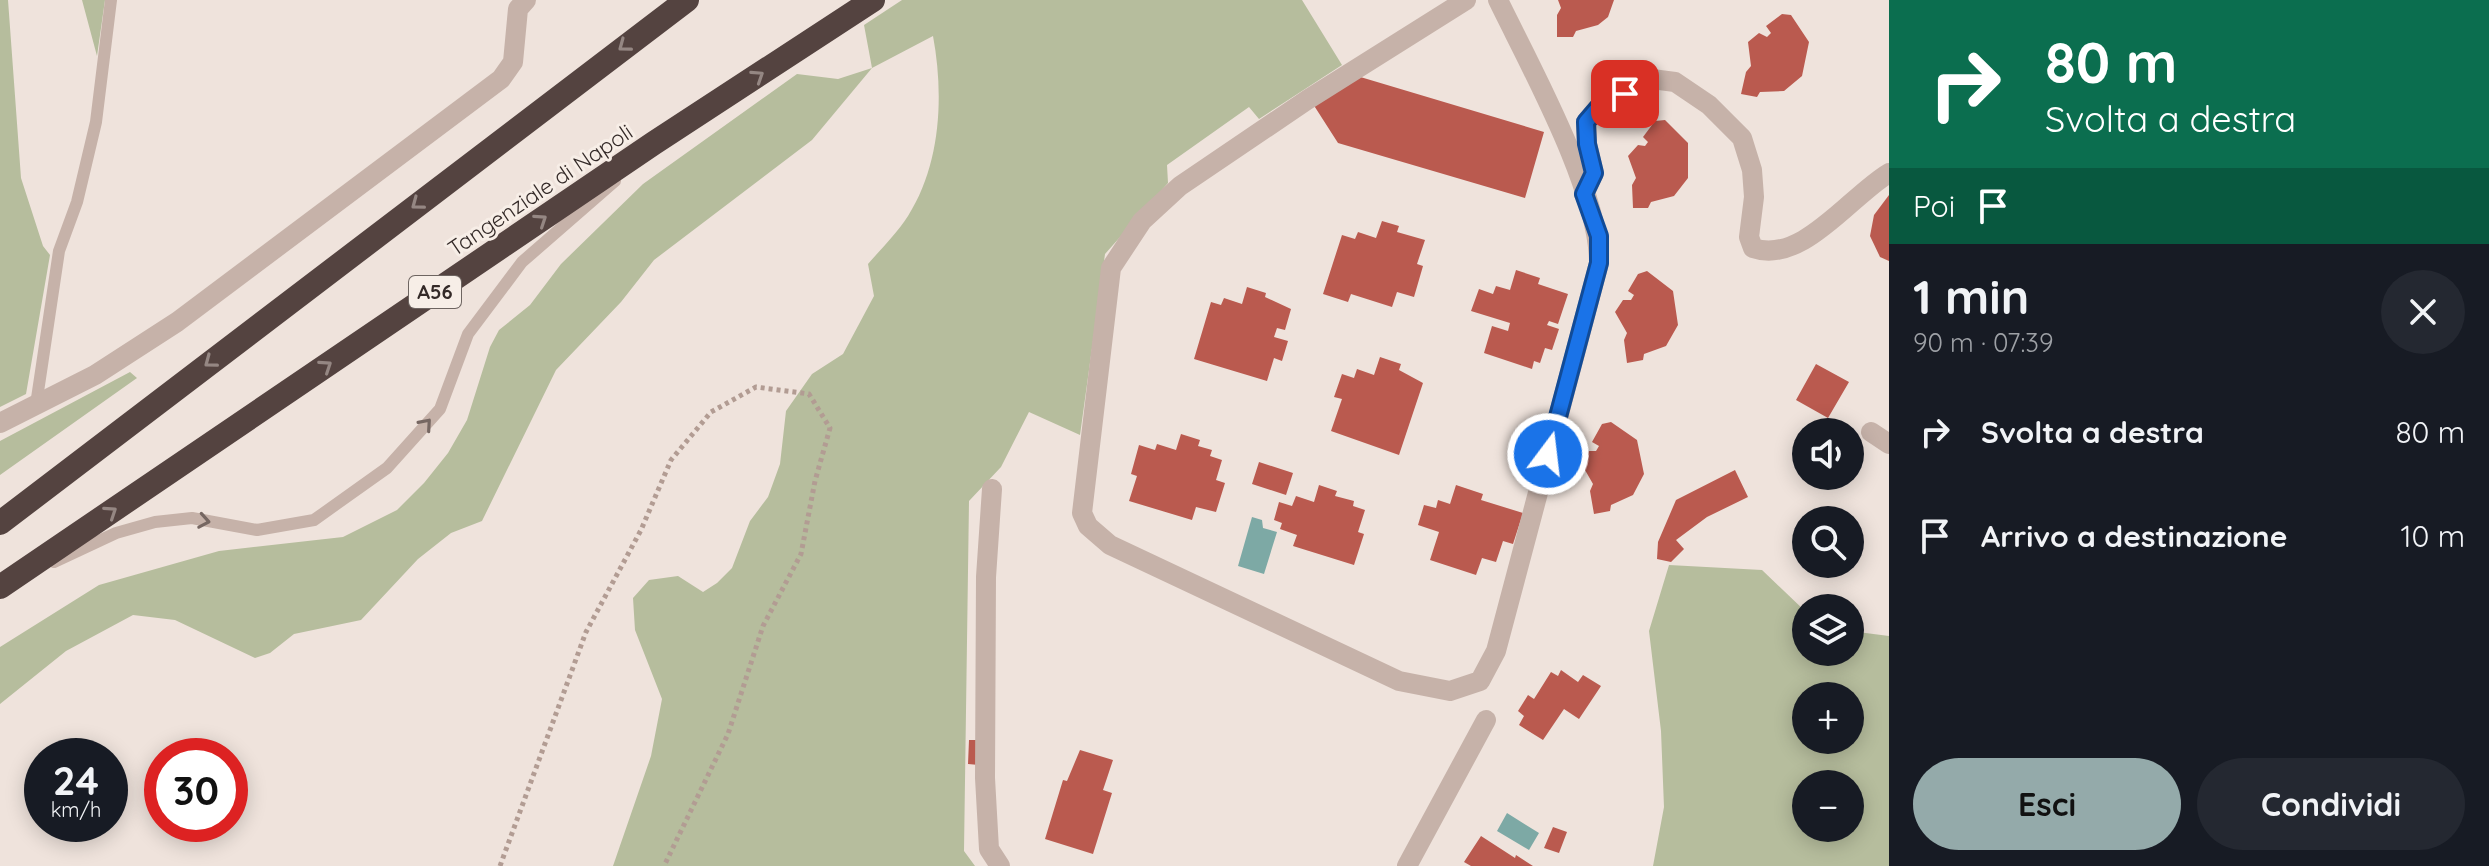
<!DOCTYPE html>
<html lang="it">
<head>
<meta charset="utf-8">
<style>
  :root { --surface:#171b24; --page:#242831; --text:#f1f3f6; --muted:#9ea1a6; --accent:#94aaaa }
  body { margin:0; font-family:Quicksand,sans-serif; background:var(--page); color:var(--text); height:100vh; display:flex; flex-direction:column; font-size:30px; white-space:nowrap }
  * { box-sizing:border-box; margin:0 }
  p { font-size:26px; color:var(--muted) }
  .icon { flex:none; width:44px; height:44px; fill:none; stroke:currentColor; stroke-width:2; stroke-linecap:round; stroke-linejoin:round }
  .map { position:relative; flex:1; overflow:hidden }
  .details { display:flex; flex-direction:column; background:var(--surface); width:600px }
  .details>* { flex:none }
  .hud { background:#0b6e4f; color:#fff; overflow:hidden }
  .controls { position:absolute; left:1792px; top:418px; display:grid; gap:16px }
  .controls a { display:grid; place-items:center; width:72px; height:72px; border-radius:50%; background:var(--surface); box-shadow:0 4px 20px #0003; font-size:40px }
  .speed { position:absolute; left:24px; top:738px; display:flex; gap:16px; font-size:40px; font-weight:700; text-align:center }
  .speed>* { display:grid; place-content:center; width:104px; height:104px; border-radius:50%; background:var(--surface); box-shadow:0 4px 20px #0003; line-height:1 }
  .speed small { font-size:20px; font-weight:400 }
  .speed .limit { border:12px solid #d22; background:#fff; color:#111 }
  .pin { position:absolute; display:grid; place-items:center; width:68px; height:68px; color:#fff; margin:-34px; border-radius:16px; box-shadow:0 4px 12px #0006 }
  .me { position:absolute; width:88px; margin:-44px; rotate:15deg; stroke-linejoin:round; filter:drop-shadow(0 0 6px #0008) }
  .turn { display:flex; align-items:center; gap:28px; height:168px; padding:0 24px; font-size:36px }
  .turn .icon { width:104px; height:104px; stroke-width:2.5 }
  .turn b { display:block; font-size:56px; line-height:68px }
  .then { display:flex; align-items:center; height:76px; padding:0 24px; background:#0003; gap:16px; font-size:30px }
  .round { display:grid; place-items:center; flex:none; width:84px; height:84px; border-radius:42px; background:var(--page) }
  .head { display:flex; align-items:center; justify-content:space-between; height:136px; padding:0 24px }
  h1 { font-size:48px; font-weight:800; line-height:60px }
  .cta { display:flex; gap:16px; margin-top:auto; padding:16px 24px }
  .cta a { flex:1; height:92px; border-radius:48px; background:var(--accent); color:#111; font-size:32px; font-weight:800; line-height:92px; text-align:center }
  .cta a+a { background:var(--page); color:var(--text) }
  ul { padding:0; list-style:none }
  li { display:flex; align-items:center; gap:24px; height:104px; padding:0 24px }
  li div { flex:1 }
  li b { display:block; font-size:30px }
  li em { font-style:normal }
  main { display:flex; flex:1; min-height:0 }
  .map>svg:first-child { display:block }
</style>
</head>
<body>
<main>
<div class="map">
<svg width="1889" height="866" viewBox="0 0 1889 866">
  <rect width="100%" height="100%" fill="#efe3dc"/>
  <path fill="#b6bd9d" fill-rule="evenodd" d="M0 0H8L21 178 43 246 50 255 26 394 0 407Z
    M82 0H105L97 56Z
    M902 0H1302L1342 65 1259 119 1249 107 1167 165 1168 183 1105 254 1080 435 1029 412 1001 467 969 501 964 851 975 866H613L651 756 662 699 635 630 633 598 649 580 678 576 703 592 717 583 732 568 750 521 768 497 780 464 786 411 812 374 843 354 874 296 868 264C881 249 897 233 908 216 941 164 944 95 933 36L872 68 812 140 654 260 621 302 556 370 482 521 451 533 418 559 361 620 294 634 270 653 255 658 175 620 133 615 66 651 0 704V647L99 585 219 551 343 537 397 510 424 483 448 453 467 420 490 347 499 330 530 305 561 264 643 184 797 74 838 79 872 68 864 25Z
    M130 372 137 378 0 475V441Z
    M1669 565 1762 570 1806 612V652H1850V631L1889 636V866H1653L1664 807 1661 731 1649 631ZM1806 696H1850V740H1806ZM1806 784H1850V828H1806Z"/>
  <path fill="#7da9a5" d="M1252 517 1262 520 1263 528 1277 532 1264 574 1238 566Z
    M1507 813 1539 833 1529 850 1497 831Z"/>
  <path fill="#ba5a4f" d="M1558 0H1614L1608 17 1598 25 1576 31 1573 37H1557V15L1561 8Z
    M1782 14 1791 15 1809 42 1802 76 1784 91 1760 92 1757 97 1741 94 1746 72 1751 66 1748 42 1759 33 1767 37 1771 33 1766 26Z
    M1357 76 1544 132 1525 198 1338 143 1313 104Z
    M1665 120 1688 143V178L1674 196 1651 202 1648 208H1633L1632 185 1636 178 1628 156 1638 145 1645 146 1648 142 1643 137 1655 121Z
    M1889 195V261L1880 257 1870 236 1874 215Z
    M1382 221 1399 226 1397 232 1425 240 1417 264 1423 266 1414 297 1397 292 1392 307 1351 294 1348 302 1323 294 1342 235 1355 239 1358 232 1376 238Z
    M1516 270 1540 278 1538 284 1568 294 1558 324 1549 321 1547 325 1559 329 1552 350 1545 348 1540 363 1534 361 1532 369 1484 353 1492 326 1508 331 1510 323 1471 311 1479 289 1493 294 1496 286 1510 290Z
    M1647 271 1673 291 1678 325 1666 346 1644 354 1643 360 1627 363 1624 340 1627 333 1615 312 1623 300H1631L1634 295 1628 291 1638 274Z
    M1247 287 1266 293 1265 297 1291 309 1285 330 1277 328 1274 337 1288 341 1282 361 1274 358 1267 381 1194 359 1211 302 1221 305 1224 298 1242 304Z
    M1380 357 1401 364 1399 370 1423 383 1399 455 1331 431 1342 399 1334 397 1342 374 1354 378 1357 369 1374 375Z
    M1816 364 1849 382 1828 418 1796 400Z
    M1611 422 1637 440 1644 474 1633 495 1611 505 1610 511 1594 514 1590 491 1593 484 1581 463 1589 451H1596L1599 446 1592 442 1602 424Z
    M1181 434 1200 440 1198 446 1212 450 1210 456 1222 460 1216 480 1225 483 1216 512 1196 507 1192 520 1129 501 1137 476 1131 474 1139 445 1155 450 1157 444 1176 450Z
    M1259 462 1293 473 1286 495 1252 484Z
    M1735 470 1748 497 1707 517 1676 540 1684 549 1671 562 1657 559 1658 542 1676 500Z
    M1319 485 1337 491 1335 496 1354 501 1353 506 1365 510 1358 532 1364 534 1354 565 1293 546 1297 535 1280 529 1282 523 1274 520 1279 502 1292 506 1296 496 1314 502Z
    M1456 485 1483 494 1481 500 1523 513 1513 544 1503 541 1496 562 1482 558 1476 575 1430 560 1439 532 1418 525 1424 505 1436 508 1438 500 1450 504Z
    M1561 670 1578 682 1583 675 1601 686 1579 719 1564 709 1543 740 1519 725 1524 716 1518 711 1528 695 1534 699 1551 672 1558 676Z
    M969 740H981L979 765 968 764Z
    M1080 750 1113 760 1103 790 1112 793 1093 854 1045 839 1063 780 1067 781Z
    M1553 827 1567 832 1559 853 1544 848Z
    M1481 836 1515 858 1516 855 1533 866H1471L1464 862Z"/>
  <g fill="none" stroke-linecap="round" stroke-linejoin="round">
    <path stroke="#b29c93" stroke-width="5" stroke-dasharray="4 4" stroke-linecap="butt" d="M500 866 586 632 641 530 671 460 711 412 756 387 809 394 830 428 815 481 801 554 763 626 728 734 664 866"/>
    <path stroke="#c6b2a9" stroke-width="12" d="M36 405 59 251 77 202 96 122 111 0
      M54 562 116 533 155 522 192 518 257 530 314 520 387 468 440 409 468 334 522 262 615 181"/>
    <path stroke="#c6b2a9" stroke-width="20" d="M1466 0 1307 100 1180 186 1142 221 1111 268 1082 513 1088 526 1110 545 1399 681 1450 691 1480 681 1496 651 1599 263C1599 190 1531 68 1498 0
      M1584 194 1594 173 1587 144 1586 122 1598 108 1652 79 1675 82 1709 105 1742 138 1752 170 1754 197 1749 237 1753 248C1802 265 1850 196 1889 173
      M0 423 95 375 177 322 501 79 513 62 518 9 526 0
      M1871 432 1889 444
      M992 489 986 577 985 778 989 849 1000 866
      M1407 866 1486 720"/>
    <path stroke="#544340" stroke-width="24" d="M0 523 687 0
      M0 587 654 143 873 0"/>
  </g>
  <defs><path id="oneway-chevron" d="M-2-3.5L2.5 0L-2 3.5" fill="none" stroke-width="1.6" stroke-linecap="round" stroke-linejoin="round" transform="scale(2)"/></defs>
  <g stroke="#958783">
    <use href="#oneway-chevron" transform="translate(624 46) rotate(143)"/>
    <use href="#oneway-chevron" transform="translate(758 76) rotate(-33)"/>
    <use href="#oneway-chevron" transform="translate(417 204) rotate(143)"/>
    <use href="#oneway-chevron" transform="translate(541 220) rotate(-34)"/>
    <use href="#oneway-chevron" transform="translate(210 362) rotate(143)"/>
    <use href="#oneway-chevron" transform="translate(326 366) rotate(-34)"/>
    <use href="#oneway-chevron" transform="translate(111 512) rotate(-34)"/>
  </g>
  <g stroke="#766762">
    <use href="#oneway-chevron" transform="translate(426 424) rotate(-49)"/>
    <use href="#oneway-chevron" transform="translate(204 521) rotate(10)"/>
  </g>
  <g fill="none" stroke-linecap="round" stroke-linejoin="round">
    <defs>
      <path id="route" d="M1548 454 1599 263V236L1584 194 1594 173 1587 144 1586 122 1598 108 1625 94"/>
    </defs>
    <use href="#route" stroke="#114b97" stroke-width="20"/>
    <use href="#route" stroke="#1a73e8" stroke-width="14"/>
  </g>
  <g text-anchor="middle" stroke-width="6" stroke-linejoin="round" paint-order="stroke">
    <rect fill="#f7eee7" stroke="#6e6561" stroke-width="2" x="409" y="276" width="52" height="32" rx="6"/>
    <g font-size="20" font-weight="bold" fill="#342a28">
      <text x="435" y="299">A56</text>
    </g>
    <g font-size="22" fill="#342a28" stroke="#f7eee7">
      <text transform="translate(540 190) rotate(-34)" y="8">Tangenziale di Napoli</text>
    </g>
  </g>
</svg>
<div class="controls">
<a><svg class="icon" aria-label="sound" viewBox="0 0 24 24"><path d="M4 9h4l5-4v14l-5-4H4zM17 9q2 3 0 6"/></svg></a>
<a><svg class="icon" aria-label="search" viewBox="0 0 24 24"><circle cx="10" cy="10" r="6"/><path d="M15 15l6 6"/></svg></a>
<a><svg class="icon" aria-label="layers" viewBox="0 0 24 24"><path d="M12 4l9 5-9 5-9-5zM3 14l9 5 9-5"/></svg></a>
<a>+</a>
<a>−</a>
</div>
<div class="speed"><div>24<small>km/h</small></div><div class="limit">30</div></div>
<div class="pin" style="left:1625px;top:94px;background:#d93025"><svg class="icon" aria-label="arrive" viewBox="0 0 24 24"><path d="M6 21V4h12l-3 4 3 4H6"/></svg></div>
<svg class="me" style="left:1548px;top:454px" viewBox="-20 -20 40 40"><circle r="17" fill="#1a73e8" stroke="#fff" stroke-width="3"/><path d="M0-11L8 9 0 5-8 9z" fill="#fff"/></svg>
</div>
<section class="details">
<div class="hud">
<div class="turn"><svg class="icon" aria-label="right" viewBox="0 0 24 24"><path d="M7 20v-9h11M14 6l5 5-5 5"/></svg><div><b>80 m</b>Svolta a destra</div></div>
<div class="then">Poi<svg class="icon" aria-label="arrive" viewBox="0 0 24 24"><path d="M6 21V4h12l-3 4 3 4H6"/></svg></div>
</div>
<div class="head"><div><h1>1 min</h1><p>90 m · 07:39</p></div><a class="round"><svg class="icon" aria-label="close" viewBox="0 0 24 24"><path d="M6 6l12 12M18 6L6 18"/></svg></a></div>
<ul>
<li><svg class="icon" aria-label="right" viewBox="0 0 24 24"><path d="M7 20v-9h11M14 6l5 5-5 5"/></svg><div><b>Svolta a destra</b></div><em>80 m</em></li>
<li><svg class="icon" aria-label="arrive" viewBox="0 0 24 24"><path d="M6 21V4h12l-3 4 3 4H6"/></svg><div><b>Arrivo a destinazione</b></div><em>10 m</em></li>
</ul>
<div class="cta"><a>Esci</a><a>Condividi</a></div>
</section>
</main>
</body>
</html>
